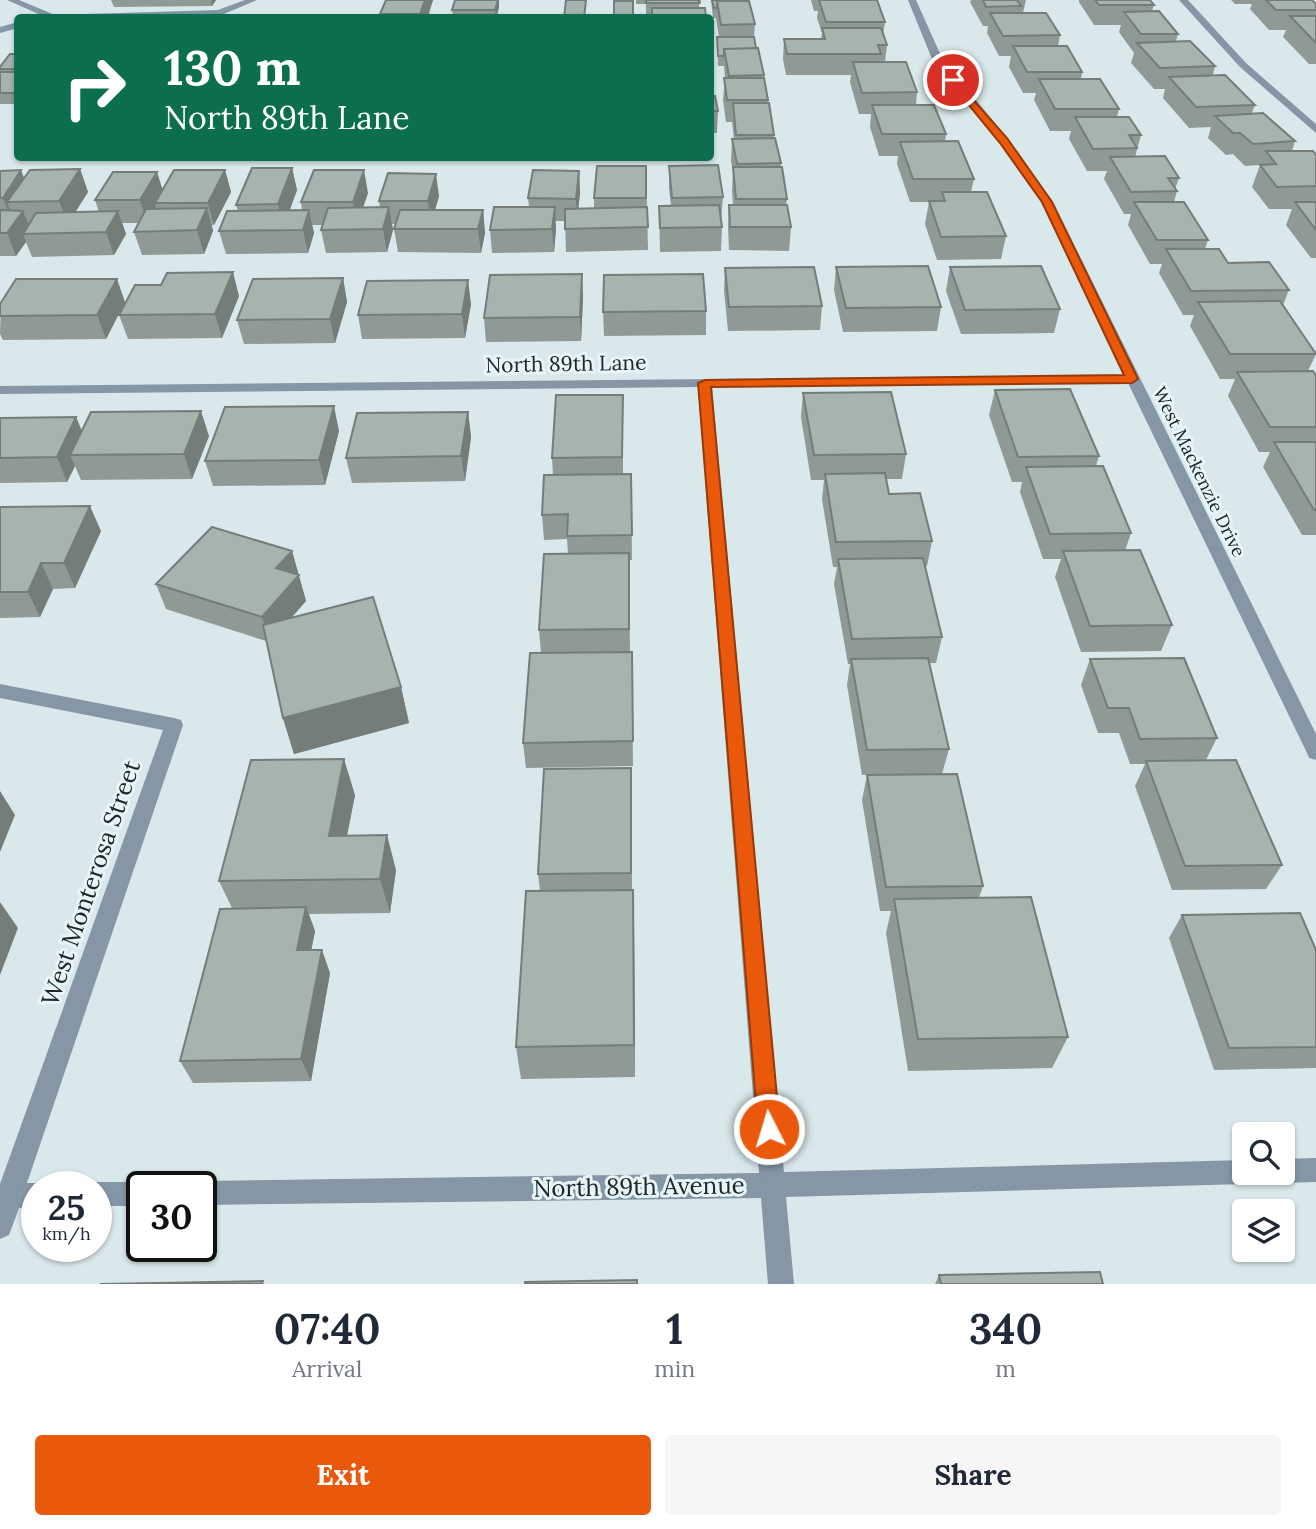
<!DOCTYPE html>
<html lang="en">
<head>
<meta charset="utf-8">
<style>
  :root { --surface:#fff; --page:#f6f6f7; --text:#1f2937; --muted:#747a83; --accent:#ea580c }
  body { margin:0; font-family:Lora,serif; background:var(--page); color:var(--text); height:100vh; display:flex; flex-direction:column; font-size:26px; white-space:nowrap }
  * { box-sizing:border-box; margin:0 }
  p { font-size:23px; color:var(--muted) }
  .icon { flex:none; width:38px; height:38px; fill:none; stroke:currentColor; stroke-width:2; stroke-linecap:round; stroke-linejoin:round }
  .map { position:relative; height:1284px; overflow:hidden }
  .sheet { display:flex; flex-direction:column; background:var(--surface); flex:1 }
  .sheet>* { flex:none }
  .hud { position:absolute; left:14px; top:14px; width:700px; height:147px; border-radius:7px; box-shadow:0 2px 5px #0004; background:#0b6e4f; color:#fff; overflow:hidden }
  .fabs { position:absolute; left:1232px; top:1122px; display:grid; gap:14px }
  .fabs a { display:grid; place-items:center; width:63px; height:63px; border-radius:7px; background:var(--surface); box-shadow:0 2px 5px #0004; font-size:35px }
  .speed { position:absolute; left:21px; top:1171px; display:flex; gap:14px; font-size:35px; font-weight:700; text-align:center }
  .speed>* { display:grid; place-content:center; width:91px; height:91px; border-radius:50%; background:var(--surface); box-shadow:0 2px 5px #0004; line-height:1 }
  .speed small { font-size:18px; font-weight:400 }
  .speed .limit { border:4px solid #111; border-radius:10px; background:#fff; color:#111 }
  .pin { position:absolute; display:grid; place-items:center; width:60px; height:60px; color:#fff; margin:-30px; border:4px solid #fff; border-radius:50%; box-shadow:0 2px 7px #0007 }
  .me { position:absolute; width:77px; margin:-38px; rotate:355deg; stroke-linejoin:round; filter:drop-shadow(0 0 5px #0008) }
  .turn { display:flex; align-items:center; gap:24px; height:147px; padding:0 35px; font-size:32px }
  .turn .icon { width:91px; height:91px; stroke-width:2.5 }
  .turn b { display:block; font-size:49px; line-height:60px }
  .eta { display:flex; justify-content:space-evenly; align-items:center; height:119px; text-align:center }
  .eta b { font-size:42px; font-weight:700; line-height:49px }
  .action { display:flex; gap:14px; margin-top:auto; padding:14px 35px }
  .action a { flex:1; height:80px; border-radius:7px; background:var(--accent); color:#fff; font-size:28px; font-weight:700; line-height:80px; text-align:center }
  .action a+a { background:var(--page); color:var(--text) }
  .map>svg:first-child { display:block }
</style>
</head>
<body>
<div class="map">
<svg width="1316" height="1284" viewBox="0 0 1316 1284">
  <rect width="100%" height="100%" fill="#d9e8ea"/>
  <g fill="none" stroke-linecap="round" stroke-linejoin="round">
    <path fill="#8597a6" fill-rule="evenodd" d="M7 0H19L55 15 218 10 245 0H257L219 16 41 18 43 16Z
      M908 0H916L942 58 1007 138 1053 202 1316 734V760L1309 758 1307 753 1128 383 712 387 784 1172 1244 1160V1172H1256L1253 1181 1244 1184 786 1197 794 1284H768L761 1198 201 1205V1186H191L201 1181 759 1173 698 387 0 394V386L1124 375 1041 202 999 142 932 59Z
      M1179 0H1188L1246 63 1316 124V133L1240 67Z
      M18 22V28L0 33V27Z
      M0 684 174 718 181 720 183 725 27 1183H37L46 1186H37V1207L19 1208 9 1235 0 1239V1184L163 730 0 698Z
      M1316 1158V1182L1283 1183 1274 1180 1271 1172H1283V1159Z
      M96 1182H142L151 1186H142V1206H96V1186H87Z"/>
  </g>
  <path fill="#8f9a96" d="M111 0H216L212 6 114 7Z
    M386 0H433L428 18H381L380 14Z
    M455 0H499V7L497 18H450L453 16 452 10Z
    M636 0H701V4H699V8L706 18H646V4H636Z
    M711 0H747L755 24 754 37 756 48 764 75 774 138 781 163V167L787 199 786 205 791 227 789 251 729 250 728 228 729 205H733L732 190 733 171 731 161 732 139H734L732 122H726L723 100 725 78 724 66H718L717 37H719L716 18H713Z
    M811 0H877L885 22 883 35 887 45 885 62 917 92 916 105 946 134 945 141 974 179 971 192 1006 236 1001 259 937 260 925 224 929 202H910L897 164 898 156H879L870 127 871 114H859L850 82 851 75H786L783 59 784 39H821L822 33 817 18 818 11H814Z
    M971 0H1026L1023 13 1060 35 1058 46 1082 72 1081 79 1119 109 1117 117 1141 135 1135 157 1179 178 1175 189 1177 191 1174 202 1208 240 1205 249 1228 263 1289 290 1283 305 1316 354 1308 371 1316 376V535H1302L1263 467 1270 452H1259L1228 396 1235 379H1220L1190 326 1194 315H1183L1159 273 1162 264H1150L1128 225 1131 214H1124L1104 179 1107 171H1087L1069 139 1071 131H1050L1034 100 1036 93H1023L1009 67 1011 56H999L987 33 988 26H983L970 2Z
    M1079 0H1150L1154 5 1152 11 1178 34 1176 41 1215 66 1213 75 1255 105 1252 113 1295 141 1292 151 1316 155V258H1311L1286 225 1292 209H1269L1252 187 1260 165 1245 166 1233 154 1226 155 1208 138 1211 127 1189 128 1163 98 1165 89H1154L1131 63 1134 53 1119 32 1121 25H1094L1079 2Z
    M1231 0H1312L1316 10V64H1309L1283 37 1286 30H1269L1250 9 1252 4H1235Z
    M18 54V104H0V67Z
    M710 77 712 97 718 111 717 133H710Z
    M646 166 648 250 566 252 565 221H555L556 229 554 252 492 253 490 230 529 207 528 198 579 171 580 193 578 209 594 208V198Z
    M669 166 723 197 721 220 722 227 721 251 660 252 659 206H671L669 188Z
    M292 168 297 190 290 210H302L301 202 368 193 363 207H380L379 201 439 196 435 210H483L485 233 481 253 398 252 394 229 396 224H392L393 230 387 252 326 253 321 230 323 225H312L314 233 308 253 226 254 219 231 238 211 236 205Z
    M80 169 88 192 75 212H99L95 200 162 190 225 170 231 192 214 225H212L213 231 204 254 142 255 134 232 139 223H122L126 234 114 255 32 257 26 242 16 256H0V171L24 178Z
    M836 267 941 307 937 331 843 332 834 290Z
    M950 267 1060 309 1054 333 961 334 946 291Z
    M725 268 822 306 820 330 728 331 724 291Z
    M582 274 583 298 581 341 486 342 484 318Z
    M343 278 347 302 335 343 244 344 237 320Z
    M239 296 222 338 128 339 119 315Z
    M125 302 106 339 3 340 0 334 1 303Z
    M471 304 465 338 362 339 358 315Z
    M706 311V335L604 336 603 312Z
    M995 390 1099 456 1096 466 1131 533 1125 551 1172 625 1161 651 1081 652 1055 577 1061 559H1043L1020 492 1022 482H1012L989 415Z
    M803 393 906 454 902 479H886L889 494 932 541 927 566H925L942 637 936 663H929L949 749 942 774 862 775 847 685 850 664H848L834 584 837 567H833L822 499 824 480H811L801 417Z
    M623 395V474H631L632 560H629L630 652H632L633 766 526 768 523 743 541 653 539 630 568 554 567 539 544 540 542 515 553 475 552 458Z
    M468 412 471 437 465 481 352 483 346 458Z
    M76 417 82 431 209 436 192 479 81 480 75 466 67 482 0 483V418Z
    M339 431 325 485 213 486 205 461Z
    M0 507 101 531 75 588 53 589 40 617 0 618Z
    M292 551 306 601 292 617 401 687 409 723 294 754 283 718 266 641 166 609 156 584Z
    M1090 659 1217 738 1206 760 1282 865 1266 889 1172 890 1135 786 1145 764H1130L1119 733H1098L1081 685Z
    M631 768 632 890H633L634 924 635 1077 521 1079 516 1047 540 891 538 874Z
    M867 775 983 886 979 898 1068 1037 1052 1068 908 1071 886 933 891 911H880L862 800Z
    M355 795 347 835 396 870 390 913 309 914 315 931 311 950 330 973 311 1081 193 1083 180 1061 232 908 219 881Z
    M1182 915 1316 950V1068L1214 1070 1169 938Z
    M939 1275 1103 1284H935Z"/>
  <path fill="#747d7a" d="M211 0H216L212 6Z
    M425 0H428L429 14 428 18H420V14Z
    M428 0H433L429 11Z
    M498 0H499V7L496 18 495 10Z
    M292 168 297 190 283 227 278 204Z
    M80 169 88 192 68 224 59 201Z
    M21 170 30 193 7 202 13 218 12 221 3 198Z
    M225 170 231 192 214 225 208 203Z
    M364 170 368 193 357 225 353 202Z
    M579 171 580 193 577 221 576 199Z
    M157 172 164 194 155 203 156 207 147 223 140 200Z
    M436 174 439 196 431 224 428 201Z
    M389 207 393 230 387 252 383 229Z
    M555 207 556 229 554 252 552 229Z
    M207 208 213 231 204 254 197 230Z
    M309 210 314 233 308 253 303 230Z
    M483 210 485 233 481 253 478 229Z
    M23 211 32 233 23 234 26 242 16 256 7 233Z
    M118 211 126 234 114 255 106 232Z
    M233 272 239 296 222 338 215 314Z
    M582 274 583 298 581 341 580 317Z
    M343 278 347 302 335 343 330 319Z
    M117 279 125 302 106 339 97 315Z
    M468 280 471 304 465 338 462 314Z
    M334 406 339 431 325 485 319 460Z
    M201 411 209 436 192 479 184 454Z
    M468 412 471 437 465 481 461 456Z
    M76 417 86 442 70 455 75 466 67 482 57 457Z
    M90 506 101 531 75 588 64 563Z
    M292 551 306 601 270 642 262 617 276 568Z
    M41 563 53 589 40 617 28 592Z
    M401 687 409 723 294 754 283 718Z
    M344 759 355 795 340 871 329 836Z
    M0 791 15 815 0 852Z
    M387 835 396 870 390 913 380 879Z
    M633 890 634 924 635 1077 634 1045Z
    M0 902 18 928 0 975Z
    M306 907 315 931 307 973 297 950Z
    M322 950 330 973 311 1081 301 1059Z"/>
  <path fill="#a6b3af" stroke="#747d7a" stroke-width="2" d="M386 0H425L420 14H380Z
    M455 0H498L495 10H452Z
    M566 0H586L584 18H564Z
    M646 0H699V3H646Z
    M712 0H747V1H717V8H714Z
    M819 0H877L885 22H826Z
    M983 0H1017L1021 6 986 7Z
    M1095 0H1150L1154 5H1099Z
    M1266 0H1312L1316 4V10H1276Z
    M614 1H633V16H614Z
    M717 1H749L755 24 721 25Z
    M652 8H705L706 18H652Z
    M1159 11 1178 34H1141L1124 12Z
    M990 13H1046L1060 35 1003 36Z
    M451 16 495 17 450 18Z
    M1290 16H1316V43Z
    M822 28H881L887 45H878L881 54H787L784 39H825Z
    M717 37H754L756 48 724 49V56H718Z
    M1190 41 1215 66 1160 68 1137 43Z
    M1013 46H1067L1082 72H1027Z
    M758 48 764 75 729 76 724 49Z
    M10 54H18V69H0V67Z
    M853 62H906L917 92 862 93Z
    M0 72H18V93H0Z
    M1225 75 1255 105 1196 107 1169 77Z
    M724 78H764L768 100H727Z
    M1039 79H1100L1119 109H1055Z
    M715 96 718 111H710V97Z
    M733 103H769L774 135H736Z
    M872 105H934L946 134H882Z
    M1263 113 1295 141 1253 144 1240 133H1233L1215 116Z
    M1075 117H1129L1141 135H1129L1137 148 1093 149Z
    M775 138 781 163 737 164 732 139Z
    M958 141 974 179H913L900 142Z
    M1266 151H1313L1316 155V186L1277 187 1260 165 1276 164Z
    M1165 156 1179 178H1168L1177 191 1131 192 1110 157Z
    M718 165 723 197 672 198 669 166Z
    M597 166H646V198H594Z
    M733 167H782L787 199H736Z
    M252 168H292L278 204 236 205Z
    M80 169 59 201 7 202 30 170Z
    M21 170 3 198H0V171Z
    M174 170H225L208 203H155Z
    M314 170H364L353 202H301Z
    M533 170 579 171 576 199 528 198Z
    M113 172H157L140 200H95Z
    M388 173 436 174 428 201H379Z
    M942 192H987L1006 236 941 237 929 201H945Z
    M1134 202H1184L1208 240H1157Z
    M1295 202H1316V230Z
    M719 205 722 227 660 228 659 206Z
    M729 205H787L791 227H730Z
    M389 207 383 229 321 230 328 208Z
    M494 207H555L552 229 490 230Z
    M647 207 648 227 565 229V209Z
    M207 208 197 230 134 232 146 209Z
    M0 210 23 211 7 233H0Z
    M309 210 303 230 219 231 227 211Z
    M400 210H483L478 229H394Z
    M118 211 106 232 23 234 36 213Z
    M1166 249H1219L1228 263 1269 262 1289 290 1191 291Z
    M928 266 941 307 846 308 836 267Z
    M1041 266 1060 309 965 310 950 267Z
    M814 267 822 306 729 307 725 268Z
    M233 272 215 314 119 315 135 285H161L167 273Z
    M582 274 580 317 484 318 490 275Z
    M703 274 706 311 603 312 604 275Z
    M343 278 330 319 237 320 253 279Z
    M16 279H117L97 315 0 316V304Z
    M468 280 462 314 358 315 367 281Z
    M1280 301 1316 354H1230L1198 302Z
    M1313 371 1316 376V427H1270L1237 372Z
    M1070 389 1099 456 1018 457 995 390Z
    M891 392 906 454 814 455 803 393Z
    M556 395H623L622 457 552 458Z
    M334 406 319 460 205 461 225 407Z
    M201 411 184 454 70 455 91 412Z
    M468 412 461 456 346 458 357 413Z
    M76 417 57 457 0 458V418Z
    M1274 442H1316V510H1314Z
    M1103 466 1131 533 1050 534 1026 467Z
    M885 473 889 494 920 493 932 541 836 542 825 474Z
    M631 474 632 535 567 536 568 514 542 515 544 475Z
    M90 506 64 563H41L28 592H0V507Z
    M212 527 292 551 276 568 299 575 262 617 156 584Z
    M1140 550 1172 625 1090 626 1063 551Z
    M629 553V629L539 630 544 554Z
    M923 558 942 637 852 639 838 559Z
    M373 597 401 687 283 718 263 625Z
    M632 652 633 741 523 743 530 653Z
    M928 658 949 749 867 750 851 659Z
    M1184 658 1217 738 1140 739 1129 708H1108L1090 659Z
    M344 759 329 836 387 835 380 879 219 881 251 760Z
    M1236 760 1282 865 1185 866 1146 761Z
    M631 768V873L538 874 544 769Z
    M957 774 983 886 886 887 867 775Z
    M633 890 634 1045 516 1047 526 891Z
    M1031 897 1068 1037 918 1039 894 899Z
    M306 907 297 950H322L301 1059 180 1061 220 909Z
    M1300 913 1316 950V1047L1229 1048 1182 915Z
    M1100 1272 1103 1284H941L939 1275Z
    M637 1280V1284H525V1282Z
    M263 1281 262 1284H100Z"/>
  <path fill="#ea580c" stroke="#983908" stroke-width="2" d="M953 77 1007 138 1052 202 1138 379 1132 383 711 387 780 1129 776 1137 769 1140 761 1137 758 1129 698 383 705 380 1124 375 1042 202 1000 143 950 82 949 80Z"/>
  <g text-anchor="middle" stroke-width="6" stroke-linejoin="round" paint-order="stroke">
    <g font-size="18" fill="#212627" stroke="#e6f5f8">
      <text transform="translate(1199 472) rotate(64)" y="6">West Mackenzie Drive</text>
    </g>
    <g font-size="21" fill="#212627" stroke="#e6f5f8">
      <text transform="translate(566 364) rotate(-1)" y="7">North 89th Lane</text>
    </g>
    <g font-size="24" fill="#212627" stroke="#e6f5f8">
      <text transform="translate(91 883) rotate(-71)" y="8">West Monterosa Street</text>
      <text transform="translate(639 1187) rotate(-1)" y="8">North 89th Avenue</text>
    </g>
  </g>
</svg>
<div class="fabs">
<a><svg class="icon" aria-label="search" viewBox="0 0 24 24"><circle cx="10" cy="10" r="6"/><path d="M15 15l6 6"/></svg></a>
<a><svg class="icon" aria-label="layers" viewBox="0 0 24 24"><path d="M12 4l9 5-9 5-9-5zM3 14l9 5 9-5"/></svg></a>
</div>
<div class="speed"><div>25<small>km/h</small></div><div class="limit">30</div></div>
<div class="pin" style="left:953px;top:80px;background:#d93025"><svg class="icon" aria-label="arrive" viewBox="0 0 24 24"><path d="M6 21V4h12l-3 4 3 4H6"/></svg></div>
<svg class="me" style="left:769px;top:1129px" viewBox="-20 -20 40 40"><circle r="17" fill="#ea580c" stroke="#fff" stroke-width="3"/><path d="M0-11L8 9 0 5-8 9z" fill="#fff"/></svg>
<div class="hud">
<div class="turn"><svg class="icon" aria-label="right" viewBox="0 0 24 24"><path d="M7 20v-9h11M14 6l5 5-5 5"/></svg><div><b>130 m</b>North 89th Lane</div></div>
</div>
</div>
<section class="sheet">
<div class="eta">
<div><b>07:40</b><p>Arrival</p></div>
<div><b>1</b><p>min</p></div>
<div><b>340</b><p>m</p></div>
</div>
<div class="action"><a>Exit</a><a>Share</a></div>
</section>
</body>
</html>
